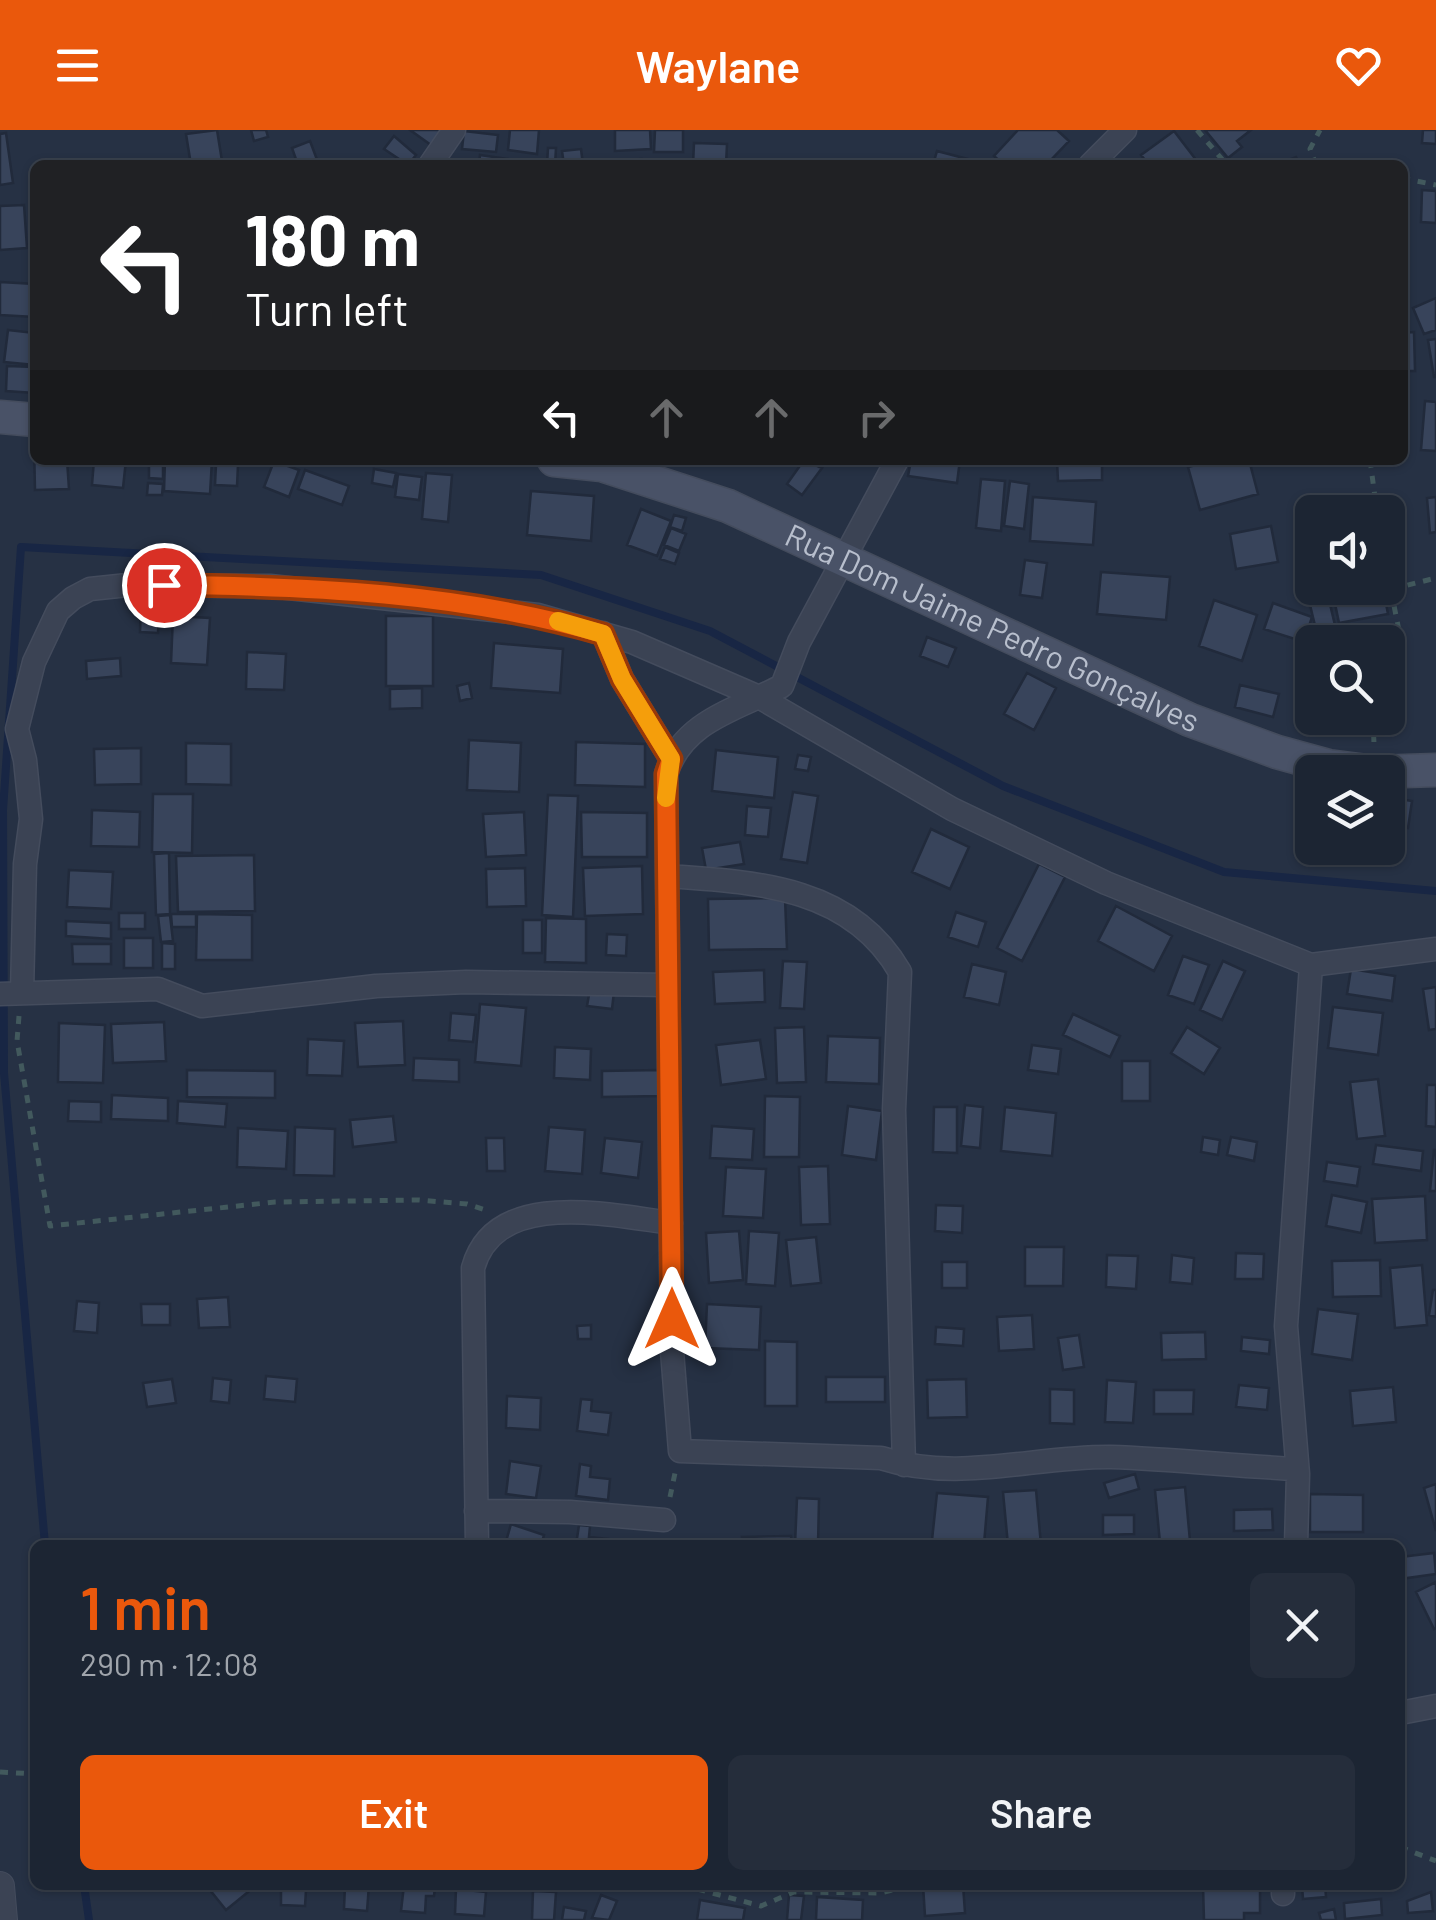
<!DOCTYPE html>
<html lang="en">
<head>
<meta charset="utf-8">
<style>
  :root { --surface:#1c2533; --page:#252d3b; --text:#f1f3f6; --muted:#a0a5ac; --line:#3a424e; --accent:#ea580c }
  body { margin:0; font-family:Barlow,sans-serif; background:var(--page); color:var(--text); height:100vh; display:flex; flex-direction:column; font-size:38px; white-space:nowrap }
  * { box-sizing:border-box; margin:0 }
  p { font-size:32px; color:var(--muted) }
  .icon { flex:none; width:55px; height:55px; fill:none; stroke:currentColor; stroke-width:2; stroke-linecap:round; stroke-linejoin:round }
  .map { position:relative; flex:1; overflow:hidden }
  .drawer { position:absolute; left:30px; top:1410px; width:1375px; height:350px; display:flex; flex-direction:column; background:var(--surface); border-radius:15px; box-shadow:0 2px 8px #0004,0 0 0 2px var(--line) }
  .drawer>* { flex:none }
  .banner { position:absolute; left:30px; top:30px; width:1378px; height:305px; border-radius:15px; box-shadow:0 2px 8px #0004,0 0 0 2px var(--line); background:#202124; color:#fff; overflow:hidden }
  .tools { position:absolute; left:1295px; top:365px; display:grid; gap:20px }
  .tools a { display:grid; place-items:center; width:110px; height:110px; border-radius:15px; background:var(--surface); box-shadow:0 2px 8px #0004,0 0 0 2px var(--line); font-size:50px }
  .pin { position:absolute; display:grid; place-items:center; width:85px; height:85px; color:#fff; margin:-42px; border:5px solid #fff; border-radius:50%; box-shadow:0 2px 10px #0007 }
  .me { position:absolute; width:110px; margin:-55px; rotate:0deg; stroke-linejoin:round; filter:drop-shadow(0 0 8px #0008) }
  .turn { display:flex; align-items:center; gap:35px; height:210px; padding:0 50px; font-size:45px }
  .turn .icon { width:130px; height:130px; stroke-width:2.5 }
  .turn b { display:block; font-size:70px; line-height:85px }
  .lanes { display:flex; align-items:center; height:95px; padding:0 50px; background:#0003; justify-content:center; gap:50px; direction:ltr }
  .lanes .off { opacity:.35 }
  .round { display:grid; place-items:center; flex:none; width:105px; height:105px; border-radius:15px; background:var(--page) }
  .headline { display:flex; align-items:center; justify-content:space-between; height:170px; padding:0 50px }
  h1 { font-size:60px; font-weight:600; line-height:75px; color:var(--accent) }
  .button { display:flex; gap:20px; margin-top:auto; padding:20px 50px }
  .button a { flex:1; height:115px; border-radius:15px; background:var(--accent); color:#fff; font-size:40px; font-weight:600; line-height:115px; text-align:center }
  .button a+a { background:var(--page); color:var(--text) }
  header { display:flex; justify-content:space-between; align-items:center; height:130px; padding:0 50px; background:var(--accent); color:#fff; font-size:45px; font-weight:600 }
  .map>svg:first-child { display:block }
</style>
</head>
<body>
<header><svg class="icon" aria-label="menu" viewBox="0 0 24 24"><path d="M4 6h16M4 12h16M4 18h16"/></svg>Waylane<svg class="icon" aria-label="heart" viewBox="0 0 24 24"><path d="M12 20l-8-8c-3-5 5-10 8-4 3-6 11-1 8 4z"/></svg></header>
<div class="map">
<svg width="1436" height="1790" viewBox="0 0 1436 1790">
  <rect width="100%" height="100%" fill="#263144"/>
  <g fill="none" stroke-linecap="round" stroke-linejoin="round">
    <path stroke="#182644" stroke-width="8" d="M45 1415 4 943 3 680 21 417 541 445 710 501 1003 656 1224 742 1436 761
      M84 1755 89 1790"/>
  </g>
  <path fill="#38445b" stroke="#212a3b" stroke-width="2.5" d="M217 0 222 31 191 35 186 4Z
    M251 0H266L268 7 254 11Z
    M410 0H442L431 15Z
    M510 0H539L537 24 508 20Z
    M615 0H650L651 19 615 21Z
    M655 0H683V22H654Z
    M1018 0H1057L1069 11 1046 35H1004L994 26Z
    M1205 0H1251L1237 11 1242 17 1228 28Z
    M1423 0H1436V14L1422 13Z
    M464 1 498 5 496 22 462 19Z
    M1174 1 1200 35H1149L1141 25Z
    M6 3 13 53 0 55V4Z
    M394 6 416 25 408 35 384 19Z
    M310 11 319 35H298L292 18Z
    M694 13 727 14 726 35H693Z
    M548 18H556L555 35H547Z
    M581 19 583 35H564L562 21Z
    M937 21 975 31 974 35H933Z
    M480 25 508 29 507 35H479Z
    M1296 27 1300 35H1276Z
    M641 29V35H613L612 31Z
    M1422 60 1436 61V93L1421 92Z
    M24 75 27 118 0 120V76Z
    M0 152 35 154V187L0 185Z
    M1436 168V200L1424 204 1413 178Z
    M8 200 35 203V235L4 232Z
    M1414 202 1415 241H1402V203Z
    M1436 209V247H1434L1428 210Z
    M7 236 35 237V263L6 261Z
    M1425 271 1436 272V321L1421 320Z
    M34 314 35 330H67L69 359 35 360Z
    M94 330H126L123 358 92 355Z
    M149 330H163V349L149 348Z
    M165 330H212L210 364 164 361Z
    M804 330 822 338 802 365 787 354Z
    M911 330H960L957 353 908 346Z
    M1057 330H1102V350L1058 351Z
    M1215 330H1249L1258 364 1200 380 1188 337Z
    M274 331 299 340 289 367 264 357Z
    M216 334 238 335 237 356 215 355Z
    M374 339 396 343 393 357 372 353Z
    M305 340 349 356 342 375 298 359Z
    M426 343 452 345 448 392 422 389Z
    M398 344 422 347 419 370 395 367Z
    M981 349 1005 351 1001 401 976 398Z
    M1010 351 1029 354 1024 399 1004 396Z
    M148 353 163 354 162 365H147Z
    M531 361 594 366 591 411 527 405Z
    M1033 367 1096 372 1093 415 1030 411Z
    M1436 367V402L1430 403 1427 368Z
    M641 379 671 391 657 426 627 415Z
    M674 385 686 388 682 401 670 397Z
    M1271 396 1278 432 1236 439 1230 404Z
    M671 398 686 404 679 421 664 415Z
    M665 417 679 423 675 434 660 429Z
    M1025 430 1047 433 1042 468 1020 465Z
    M1101 442 1170 447 1166 490 1097 484Z
    M1364 458H1383L1388 484 1339 493 1333 464Z
    M1214 470 1257 485 1242 531 1199 516Z
    M1329 470 1339 512H1319L1310 475Z
    M1273 473 1312 487 1304 512 1264 499Z
    M141 474 159 475 158 503 140 502Z
    M173 486 210 488 207 535 171 533Z
    M386 486H433V556H386Z
    M927 507 956 518 948 537 920 526Z
    M494 513 563 519 560 563 491 558Z
    M247 522 286 524 284 560 246 559Z
    M120 528 121 546 87 549 86 531Z
    M1027 543 1056 558 1034 600 1004 584Z
    M469 553 472 568 460 571 457 556Z
    M1240 555 1279 564 1273 587 1235 577Z
    M1308 556H1312V586L1305 585Z
    M422 558V578L390 579V559Z
    M469 610 521 613 519 662 467 660Z
    M576 612 645 614V657L575 655Z
    M186 613 231 614V655L186 654Z
    M141 618V654L95 655 94 619Z
    M716 620 778 627 774 668 712 661Z
    M798 625 811 627 808 641 795 639Z
    M793 662 818 666 807 733 781 729Z
    M153 664H193L192 723 152 722Z
    M548 665 578 666 573 787 542 785Z
    M1388 667 1412 671 1408 698 1388 695Z
    M747 676 771 678 768 707 745 705Z
    M92 680 140 682 139 717 91 716Z
    M524 682 526 725 486 727 483 684Z
    M581 682 647 683V727H582Z
    M931 699 969 717 950 759 912 742Z
    M740 712 744 734 706 740 702 718Z
    M169 723 170 784 156 785 154 724Z
    M254 725 255 781 178 782 176 726Z
    M1039 734 1065 747 1022 831 997 818Z
    M642 736 643 784 585 786 583 738Z
    M525 738 526 776 487 777 486 739Z
    M69 740 113 742 111 779 67 777Z
    M785 768 787 819 709 820 708 769Z
    M1116 776 1172 806 1154 841 1098 811Z
    M956 782 986 792 978 817 948 807Z
    M119 783H145V799H119Z
    M171 784H196V797H172Z
    M197 784 252 785V830H196Z
    M170 785 173 811 161 812 158 786Z
    M546 788 586 789V833L545 832Z
    M523 790H542V823H523Z
    M66 791 111 793V809L66 806Z
    M607 804 627 805 626 826 606 825Z
    M124 808H153V838H124Z
    M162 813 175 814V839H162Z
    M72 814H111V834H73Z
    M1183 826 1209 835 1194 874 1168 865Z
    M783 831 807 832 804 879 780 878Z
    M1223 831 1245 841 1222 890 1200 880Z
    M972 834 1006 842 999 875 964 867Z
    M1351 839 1395 846 1392 871 1347 864Z
    M764 840 765 872 715 874 713 842Z
    M1436 857V899L1429 900 1423 859Z
    M590 859 614 862 612 879 587 876Z
    M480 874 526 878 521 936 475 932Z
    M1333 877 1383 883 1378 925 1328 918Z
    M451 883 476 885 473 912 449 910Z
    M1073 884 1120 906 1110 927 1063 905Z
    M403 891 405 935 358 937 355 893Z
    M164 892 166 931 113 933 111 894Z
    M59 893 105 895 103 953 58 952Z
    M804 897 806 952 777 953 775 898Z
    M1187 897 1220 918 1204 944 1171 923Z
    M828 906 880 908 879 954 826 952Z
    M308 909 344 911 342 946 307 945Z
    M760 910 766 949 721 955 716 915Z
    M1032 915 1061 919 1058 944 1028 940Z
    M555 917 591 919 590 950 554 948Z
    M414 928 459 930V952L413 950Z
    M1122 931H1150V971H1122Z
    M187 940 275 941V968L187 967Z
    M660 940 661 966 602 967V941Z
    M1378 949 1385 1006 1357 1009 1350 952Z
    M1427 955H1436V997L1426 996Z
    M112 965 168 968V991L111 989Z
    M765 966 800 967 799 1027H764Z
    M69 971 101 972V992L68 991Z
    M178 971 227 974 225 997 177 993Z
    M965 975 983 977 980 1018 961 1016Z
    M848 976 882 981 876 1030 842 1025Z
    M934 977H957V1023L933 1022Z
    M1005 977 1056 983 1052 1026 1001 1021Z
    M393 986 396 1012 353 1017 350 990Z
    M712 996 754 999 752 1030 710 1028Z
    M295 997 335 999 334 1046 294 1045Z
    M549 997 585 1000 582 1044 545 1041Z
    M238 998 288 1001 286 1039 237 1037Z
    M1203 1007 1220 1010 1218 1025 1201 1022Z
    M1231 1007 1257 1012 1254 1031 1227 1025Z
    M486 1008H504L505 1041H487Z
    M605 1008 642 1012 638 1048 601 1043Z
    M1376 1015 1423 1021 1421 1041 1373 1034Z
    M1434 1020H1436V1061H1430Z
    M1327 1032 1360 1037 1357 1056 1324 1051Z
    M828 1036 830 1094 801 1095 799 1037Z
    M726 1037 766 1039 763 1088 723 1086Z
    M1332 1065 1367 1072 1361 1103 1326 1096Z
    M1425 1066 1427 1110 1375 1113 1372 1069Z
    M936 1075 963 1076 962 1103 935 1101Z
    M739 1101 743 1150 709 1153 706 1103Z
    M749 1101 779 1103 775 1156 746 1154Z
    M816 1107 821 1153 791 1156 786 1110Z
    M1025 1117H1064L1063 1156H1025Z
    M1236 1123 1264 1124 1263 1149H1235Z
    M1107 1125 1138 1126 1136 1159 1106 1157Z
    M1172 1125 1194 1128 1192 1154 1170 1152Z
    M1380 1130 1381 1166 1333 1167 1332 1131Z
    M942 1132H967V1158H942Z
    M1422 1135 1427 1195 1395 1198 1390 1138Z
    M1433 1160H1436V1187L1429 1185Z
    M228 1167 230 1197 199 1198 197 1169Z
    M77 1171 99 1173 97 1203 74 1201Z
    M141 1174H170V1195H142Z
    M707 1174 761 1177 759 1220 705 1218Z
    M1318 1179 1358 1184 1352 1230 1312 1224Z
    M1032 1185 1034 1219 999 1221 997 1187Z
    M591 1195V1209H578L577 1196Z
    M936 1197 964 1199 963 1216 935 1214Z
    M1205 1202 1206 1229 1162 1230 1161 1203Z
    M1079 1205 1084 1237 1063 1240 1058 1208Z
    M1242 1207 1270 1210 1269 1224 1241 1221Z
    M765 1211 797 1212V1276H765Z
    M266 1246 297 1249 295 1272 264 1269Z
    M826 1247H885V1272H826Z
    M213 1248 231 1250 229 1273 211 1271Z
    M172 1249 176 1273 147 1277 143 1253Z
    M966 1249 967 1287 928 1288 927 1250Z
    M1107 1250 1136 1252 1133 1293 1105 1292Z
    M1239 1255 1269 1258 1267 1280 1236 1277Z
    M1393 1257 1396 1292 1353 1296 1350 1261Z
    M1050 1259 1074 1260V1294L1050 1293Z
    M1154 1260H1194L1193 1284H1154Z
    M507 1266 541 1268 540 1300 506 1298Z
    M581 1269 592 1270 591 1281 611 1283 608 1305 577 1301Z
    M510 1331 541 1336 536 1368 506 1364Z
    M580 1334 591 1336 590 1347 610 1349 608 1370 576 1366Z
    M1135 1344 1139 1359 1109 1368 1104 1353Z
    M1436 1354V1401L1424 1358Z
    M1185 1357 1190 1411 1160 1413 1155 1360Z
    M1036 1360 1041 1415H1008L1003 1362Z
    M937 1363 988 1367 984 1414 932 1410Z
    M1310 1364 1363 1365V1402H1310Z
    M797 1368 819 1369 818 1415H795Z
    M1272 1379 1273 1400 1234 1401V1380Z
    M1103 1385H1134V1404L1103 1405Z
    M511 1394 544 1405 541 1415H505Z
    M579 1395 590 1396 589 1407 609 1409 608 1415H576Z
    M791 1406 792 1415H742V1407Z
    M1434 1423 1436 1444 1400 1449V1427Z
    M1436 1452V1498L1434 1499 1416 1462Z
    M206 1755H251L253 1758 226 1780Z
    M281 1755H311V1760H306L305 1776 281 1775Z
    M345 1755H369L367 1781 344 1779Z
    M404 1755 435 1757 434 1766H426L425 1783 401 1781Z
    M923 1755H963L965 1783 925 1786Z
    M1302 1755H1325L1326 1767 1303 1769Z
    M1203 1756H1260V1783H1244V1790H1204Z
    M456 1759 486 1762 484 1786 455 1784Z
    M533 1761 556 1762 554 1790H532Z
    M1431 1762 1433 1781 1408 1783 1407 1771Z
    M601 1765 617 1771 609 1790 592 1788Z
    M789 1765 804 1766 801 1790H787Z
    M817 1767 863 1770 862 1790H816Z
    M1381 1769 1382 1785 1345 1789 1344 1773Z
    M700 1770 745 1778 743 1790H697Z
    M564 1777 586 1781 584 1790H562Z
    M1334 1779 1336 1790H1321L1319 1783Z"/>
  <g fill="none" stroke-linecap="round" stroke-linejoin="round">
    <defs>
      <path id="minor" d="M430 35 454 0
        M1090 35 1125 0
        M897 330 799 512 782 556C735 580 683 591 666 644L672 1221 680 1321 881 1328C959 1353 1033 1326 1111 1327 1173 1329 1235 1336 1297 1339
        M603 503 622 549 671 629
        M667 746C755 752 851 756 900 842L894 980 904 1335
        M22 863 25 734 31 689 25 630 17 599 34 532 58 481 73 468 90 459 128 455 270 456 538 485 632 512 759 567 952 679 1106 753 1311 835 1436 819
        M0 864 158 859 202 876 376 856 466 852 668 855
        M476 1381 570 1382 664 1390
        M477 1415 473 1138C495 1058 610 1085 671 1093
        M1296 1415 1298 1344 1286 1196 1311 835
        M1400 1583 1436 1576
        M1283 1764V1755"/>
      <path id="tertiary" d="M0 1756 3 1790"/>
      <g id="secondary">
        <path d="M0 287 35 290"/>
        <path id="s1" d="M554 330 602 335 728 376 1190 590 1277 622 1328 636 1375 642 1436 640"/>
      </g>
    </defs>
    <use href="#minor" stroke="#444c5d" stroke-width="25"/>
    <use href="#tertiary" stroke="#444c5d" stroke-width="30"/>
    <use href="#secondary" stroke="#444c5d" stroke-width="35"/>
    <path stroke="#42595d" stroke-width="5" stroke-dasharray="8 8" stroke-linecap="butt" d="M1197 0 1227 35
      M1316 35 1310 19 1320 0
      M1402 48 1436 55
      M1370 330 1377 382
      M1388 445 1401 511 1388 537
      M1392 459 1436 448
      M1373 588 1374 614
      M19 886 17 911 50 1096 275 1072 419 1070 467 1074 489 1081
      M670 1367 675 1343
      M0 1642 35 1644
      M1400 1717 1436 1731
      M682 1755 761 1776 794 1762 880 1763 913 1755"/>
    <use href="#minor" stroke="#3b4354" stroke-width="22"/>
    <use href="#tertiary" stroke="#3b4354" stroke-width="28"/>
    <use href="#secondary" stroke="#495267" stroke-width="32"/>
  </g>
  <g fill="none" stroke-linecap="round" stroke-linejoin="round">
    <defs>
      <path id="route" d="M164 455C309 456 462 463 603 504L622 549 671 629 666 644 672 1189"/>
    </defs>
    <use href="#route" stroke="#983908" stroke-width="25"/>
    <use href="#route" stroke="#ea580c" stroke-width="18"/>
    <path stroke="#f59e0b" stroke-width="18" d="M558 491 603 504 622 549 671 629 666 668"/>
  </g>
  <g text-anchor="middle" stroke-width="10" stroke-linejoin="round" paint-order="stroke">
    <g font-size="32" fill="#b8bfcd" stroke="#1f2839">
      <text dy="11" stroke="none"><textPath href="#s1" startOffset="472">Rua Dom Jaime Pedro Gonçalves</textPath></text>
    </g>
  </g>
</svg>
<div class="tools">
<a><svg class="icon" aria-label="sound" viewBox="0 0 24 24"><path d="M4 9h4l5-4v14l-5-4H4zM17 9q2 3 0 6"/></svg></a>
<a><svg class="icon" aria-label="search" viewBox="0 0 24 24"><circle cx="10" cy="10" r="6"/><path d="M15 15l6 6"/></svg></a>
<a><svg class="icon" aria-label="layers" viewBox="0 0 24 24"><path d="M12 4l9 5-9 5-9-5zM3 14l9 5 9-5"/></svg></a>
</div>
<div class="pin" style="left:164px;top:455px;background:#d93025"><svg class="icon" aria-label="arrive" viewBox="0 0 24 24"><path d="M6 21V4h12l-3 4 3 4H6"/></svg></div>
<svg class="me" style="left:672px;top:1189px" viewBox="-20 -20 40 40"><path d="M0-17L14 15 0 8-14 15z" fill="#ea580c" stroke="#fff" stroke-width="4"/></svg>
<div class="banner">
<div class="turn"><svg class="icon" aria-label="left" viewBox="0 0 24 24"><path d="M17 20v-9H6M10 6l-5 5 5 5"/></svg><div><b>180 m</b>Turn left</div></div>
<div class="lanes"><svg class="icon" aria-label="left" viewBox="0 0 24 24"><path d="M17 20v-9H6M10 6l-5 5 5 5"/></svg><svg class="icon off" aria-label="ahead" viewBox="0 0 24 24"><path d="M12 20V5M6 11l6-6 6 6"/></svg><svg class="icon off" aria-label="ahead" viewBox="0 0 24 24"><path d="M12 20V5M6 11l6-6 6 6"/></svg><svg class="icon off" aria-label="right" viewBox="0 0 24 24"><path d="M7 20v-9h11M14 6l5 5-5 5"/></svg></div>
</div>
<section class="drawer">
<div class="headline"><div><h1>1 min</h1><p>290 m · 12:08</p></div><a class="round"><svg class="icon" aria-label="close" viewBox="0 0 24 24"><path d="M6 6l12 12M18 6L6 18"/></svg></a></div>
<div class="button"><a>Exit</a><a>Share</a></div>
</section>
</div>
</body>
</html>
